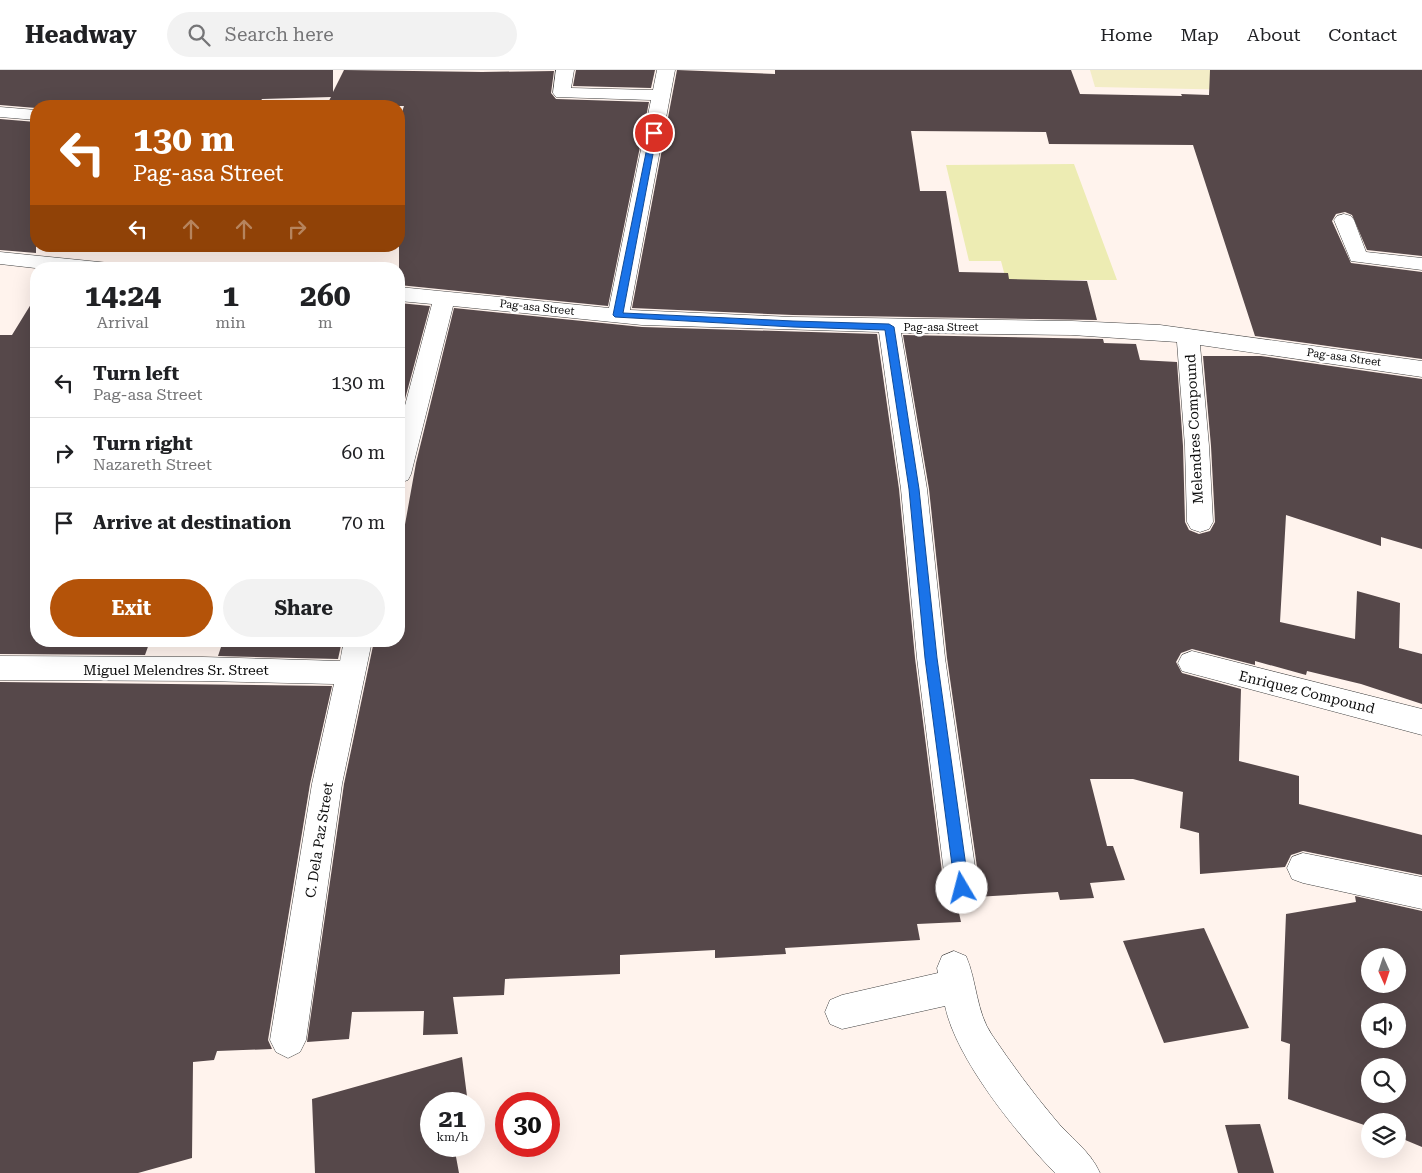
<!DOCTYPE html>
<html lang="en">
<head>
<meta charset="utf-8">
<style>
  :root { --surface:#fff; --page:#f2f2f2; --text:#202124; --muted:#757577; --line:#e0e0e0; --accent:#b45309 }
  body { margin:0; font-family:"Roboto Serif",serif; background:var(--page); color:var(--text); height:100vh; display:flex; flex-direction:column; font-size:19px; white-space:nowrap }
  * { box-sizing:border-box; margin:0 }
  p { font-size:16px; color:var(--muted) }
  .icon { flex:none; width:28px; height:28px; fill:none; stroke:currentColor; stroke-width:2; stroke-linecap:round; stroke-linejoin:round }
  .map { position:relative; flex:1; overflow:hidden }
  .sheet { position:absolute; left:30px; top:192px; width:375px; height:385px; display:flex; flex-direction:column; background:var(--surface); border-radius:20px; box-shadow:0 5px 20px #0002 }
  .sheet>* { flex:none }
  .guide { position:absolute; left:30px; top:30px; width:375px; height:152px; border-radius:20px; box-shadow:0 5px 20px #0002; background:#b45309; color:#fff; overflow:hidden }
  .needle { width:32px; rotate:177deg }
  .controls { position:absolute; left:1361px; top:878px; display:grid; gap:10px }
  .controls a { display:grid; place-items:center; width:45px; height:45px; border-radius:50%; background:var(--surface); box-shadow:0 5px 20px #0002; font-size:25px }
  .speed { position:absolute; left:420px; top:1022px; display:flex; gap:10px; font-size:25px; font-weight:700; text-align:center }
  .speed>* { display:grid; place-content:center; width:65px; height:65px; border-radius:50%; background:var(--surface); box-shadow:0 5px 20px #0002; line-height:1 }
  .speed small { font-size:12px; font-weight:400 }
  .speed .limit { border:8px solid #d22; background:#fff; color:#111 }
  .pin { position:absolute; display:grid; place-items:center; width:42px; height:42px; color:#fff; margin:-21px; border:2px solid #fff; border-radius:50%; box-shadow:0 1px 5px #0007 }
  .me { position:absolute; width:55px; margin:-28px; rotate:352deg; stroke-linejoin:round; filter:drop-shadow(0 0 4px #0008) }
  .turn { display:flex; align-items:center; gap:18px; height:105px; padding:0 20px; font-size:22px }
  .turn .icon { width:65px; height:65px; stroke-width:2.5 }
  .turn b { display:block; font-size:35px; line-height:42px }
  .lanes { display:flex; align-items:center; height:48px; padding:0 20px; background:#0003; justify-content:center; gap:25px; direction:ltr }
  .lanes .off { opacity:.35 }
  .eta { display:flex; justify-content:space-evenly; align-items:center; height:85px; text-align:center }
  .eta b { font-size:30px; font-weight:700; line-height:35px }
  .primary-button { display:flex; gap:10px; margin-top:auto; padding:10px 20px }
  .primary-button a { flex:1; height:58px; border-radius:30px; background:var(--accent); color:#fff; font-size:20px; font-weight:700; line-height:58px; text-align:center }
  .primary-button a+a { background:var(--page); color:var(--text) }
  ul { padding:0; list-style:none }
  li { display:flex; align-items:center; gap:15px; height:70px; padding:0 20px; border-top:1px solid var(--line) }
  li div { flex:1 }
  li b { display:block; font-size:19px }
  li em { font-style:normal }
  header { display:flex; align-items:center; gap:30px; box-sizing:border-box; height:70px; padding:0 25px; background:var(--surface); border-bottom:1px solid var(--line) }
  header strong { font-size:24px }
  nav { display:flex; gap:28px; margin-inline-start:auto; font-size:18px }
  .search { width:350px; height:45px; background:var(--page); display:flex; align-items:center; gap:12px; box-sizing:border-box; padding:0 18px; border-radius:28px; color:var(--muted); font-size:19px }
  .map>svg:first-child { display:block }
</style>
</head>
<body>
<header>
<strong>Headway</strong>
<div class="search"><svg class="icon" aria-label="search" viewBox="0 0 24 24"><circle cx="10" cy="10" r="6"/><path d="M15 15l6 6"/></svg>Search here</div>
<nav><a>Home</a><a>Map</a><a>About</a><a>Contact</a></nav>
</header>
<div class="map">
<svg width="1422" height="1103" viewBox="0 0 1422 1103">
  <rect width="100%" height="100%" fill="#fff3ed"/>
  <path fill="#edecb3" d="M1074 94 1117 210H1006L1001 191H969L946 95Z"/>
  <path fill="#f3edc6" d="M1090 0H1232L1242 20 1095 17Z"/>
  <path fill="#56484a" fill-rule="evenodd" d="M0 0H333V22L344 0 482 2 554 1 551 23 556 29 649 32 608 236 399 215V51L404 36H326L331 27 262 29 258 36H36V38L0 35Z
    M576 0H655L651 18 573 16Z
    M677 0 775 4V0H1071L1080 24 1182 26 1181 24 1209 25 1210 0H1422V186L1367 180 1352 145 1345 142 1336 144 1332 151 1351 193 1422 202V289L1255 266 1193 75 1049 74 1046 62 911 61 920 121H946L959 202 1008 203 1009 209 1087 211 1097 250 793 245 632 238Z
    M0 49 36 52V183L0 180Z
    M36 226V571H150L145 585 0 584V265H12Z
    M399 233 430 236 401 344H399Z
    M454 238 642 257 877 264 899 419 915 588 944 818 949 830 957 834 961 852 917 854 920 870 785 878 786 884 715 888V880L620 885V904L505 909 504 925 453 927 458 964 423 965 424 941 352 942 349 969 307 972 344 714 374 571H399V488L416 393Z
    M903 265 1103 269 1104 273 1136 274 1140 290 1177 292 1183 376 1185 452 1189 460 1199 464 1210 461 1215 452 1211 376 1203 286H1261L1422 309V479L1381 467V476L1286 445 1280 552 1355 569 1357 521 1400 533 1399 578 1422 584V634L1361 614 1307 601 1306 605 1255 591V595L1192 579 1181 583 1176 592 1182 603 1241 619 1239 691 1299 706V734L1422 765V805L1303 781 1291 785 1285 797 1200 804 1199 763 1180 758 1183 722 1133 709H1090L1107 776H1113L1125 810 1090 813 1094 828 1060 830 1058 822 976 827 980 818 947 588 929 419Z
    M223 571H342L338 589 218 586Z
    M0 612 332 616 310 714 268 970 272 979 217 981 214 990 193 992 192 1088 138 1103H0Z
    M1355 826 1422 841V1077L1398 1067V1051H1370V1057L1288 1029 1290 974 1281 971 1286 844 1356 832ZM1370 886H1398V914H1370ZM1370 941H1398V969H1370ZM1370 996H1398V1024H1370Z
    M1204 858 1249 958 1164 973 1123 871Z
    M462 987 468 1034H431V1076H454L459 1103H315L312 1029Z
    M1260 1054 1274 1103H1238L1225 1055Z"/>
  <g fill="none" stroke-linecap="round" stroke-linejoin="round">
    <defs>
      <path id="minor" d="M556 0H574L571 18 653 20 657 0H675L630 240 793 247 1072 251 1160 255 1422 291V307L1200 275 1209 376 1213 452 1209 459 1200 462 1191 459 1187 452 1185 376 1177 272 1072 265 901 263 927 419 945 588 978 818 973 829 962 834 951 829 946 818 917 588 901 419 879 262 642 255 453 236 411 404 408 410 399 413V358L432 234 399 231V217L609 238 651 30 556 27 553 23Z
        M0 37 36 40V50L0 47Z
        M1344 144 1351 146 1354 150 1366 182 1422 188V200L1351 191 1334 150 1337 146Z
        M0 182 109 193 116 194 119 199H44L0 194Z
        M344 571H372L342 714 306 970 300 982 288 988 276 982 270 970 312 714 334 614 203 611 0 610V586L203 587 340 591Z
        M1192 581 1422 639V665L1182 601 1178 593 1182 585Z
        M1303 783 1422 807V839L1303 813 1292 809 1287 798 1292 787Z
        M954 881 966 886C977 911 976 942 992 965 1011 993 1032 1022 1054 1048 1069 1067 1090 1080 1100 1103H1055C1017 1064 956 989 945 936L842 959 830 954 825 942 830 930 842 925 938 903 937 898 942 886Z"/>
    </defs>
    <use href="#minor" stroke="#404040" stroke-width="1"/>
    <use href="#minor" fill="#fff" fill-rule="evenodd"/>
  </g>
  <path fill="#1a73e8" stroke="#114b97" d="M654 60 657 63 623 243 793 251 889 254 894 257 919 419 937 588 969 818 967 822 962 824 957 822 955 818 925 588 909 419 885 260 793 257 615 247 613 245 650 63Z"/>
  <g text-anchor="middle" stroke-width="5" stroke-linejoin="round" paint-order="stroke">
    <g font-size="11" fill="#0d0d0d" stroke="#fff">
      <text transform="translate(537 237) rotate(6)" y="4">Pag-asa Street</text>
      <text x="941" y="261">Pag-asa Street</text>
      <text transform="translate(1344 287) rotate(8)" y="4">Pag-asa Street</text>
    </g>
    <g font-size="14" fill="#0d0d0d" stroke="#fff">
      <text transform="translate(1194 359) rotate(-93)" y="5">Melendres Compound</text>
      <text x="176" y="605">Miguel Melendres Sr. Street</text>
      <text transform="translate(1307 622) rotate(14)" y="5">Enriquez Compound</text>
      <text transform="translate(319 770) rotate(-81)" y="5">C. Dela Paz Street</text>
    </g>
  </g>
</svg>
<div class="controls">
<a><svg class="needle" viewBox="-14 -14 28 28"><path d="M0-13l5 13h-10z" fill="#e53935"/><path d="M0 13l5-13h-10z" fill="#757577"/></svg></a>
<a><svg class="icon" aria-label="sound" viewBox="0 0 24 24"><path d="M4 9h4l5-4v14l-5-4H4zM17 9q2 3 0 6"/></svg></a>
<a><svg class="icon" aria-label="search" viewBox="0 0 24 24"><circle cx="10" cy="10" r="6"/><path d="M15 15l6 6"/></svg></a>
<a><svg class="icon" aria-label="layers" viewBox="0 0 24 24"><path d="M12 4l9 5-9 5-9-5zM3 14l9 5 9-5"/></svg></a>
</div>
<div class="speed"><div>21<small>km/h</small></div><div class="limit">30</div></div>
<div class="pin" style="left:654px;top:63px;background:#d93025"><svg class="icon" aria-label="arrive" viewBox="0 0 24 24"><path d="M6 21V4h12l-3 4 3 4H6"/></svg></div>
<svg class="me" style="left:962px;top:818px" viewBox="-20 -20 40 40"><circle r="19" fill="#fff"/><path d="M0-13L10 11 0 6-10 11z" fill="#1a73e8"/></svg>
<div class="guide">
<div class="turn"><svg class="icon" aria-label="left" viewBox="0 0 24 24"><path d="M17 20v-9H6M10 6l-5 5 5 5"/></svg><div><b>130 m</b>Pag-asa Street</div></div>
<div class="lanes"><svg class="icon" aria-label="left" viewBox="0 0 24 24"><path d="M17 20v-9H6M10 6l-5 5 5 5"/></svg><svg class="icon off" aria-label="ahead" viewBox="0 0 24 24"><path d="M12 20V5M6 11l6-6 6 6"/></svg><svg class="icon off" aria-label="ahead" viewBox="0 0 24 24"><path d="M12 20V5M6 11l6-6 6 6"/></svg><svg class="icon off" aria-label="right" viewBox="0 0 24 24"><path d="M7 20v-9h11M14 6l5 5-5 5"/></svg></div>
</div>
<section class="sheet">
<div class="eta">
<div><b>14:24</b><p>Arrival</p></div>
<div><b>1</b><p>min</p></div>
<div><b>260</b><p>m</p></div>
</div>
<ul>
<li><svg class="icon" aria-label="left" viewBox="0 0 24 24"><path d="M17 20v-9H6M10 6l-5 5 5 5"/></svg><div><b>Turn left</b><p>Pag-asa Street</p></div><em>130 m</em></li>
<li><svg class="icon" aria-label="right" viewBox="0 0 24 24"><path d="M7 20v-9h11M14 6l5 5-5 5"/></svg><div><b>Turn right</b><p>Nazareth Street</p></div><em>60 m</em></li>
<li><svg class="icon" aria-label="arrive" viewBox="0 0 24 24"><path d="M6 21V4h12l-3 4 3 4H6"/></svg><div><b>Arrive at destination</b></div><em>70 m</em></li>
</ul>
<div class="primary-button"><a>Exit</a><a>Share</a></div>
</section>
</div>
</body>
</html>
